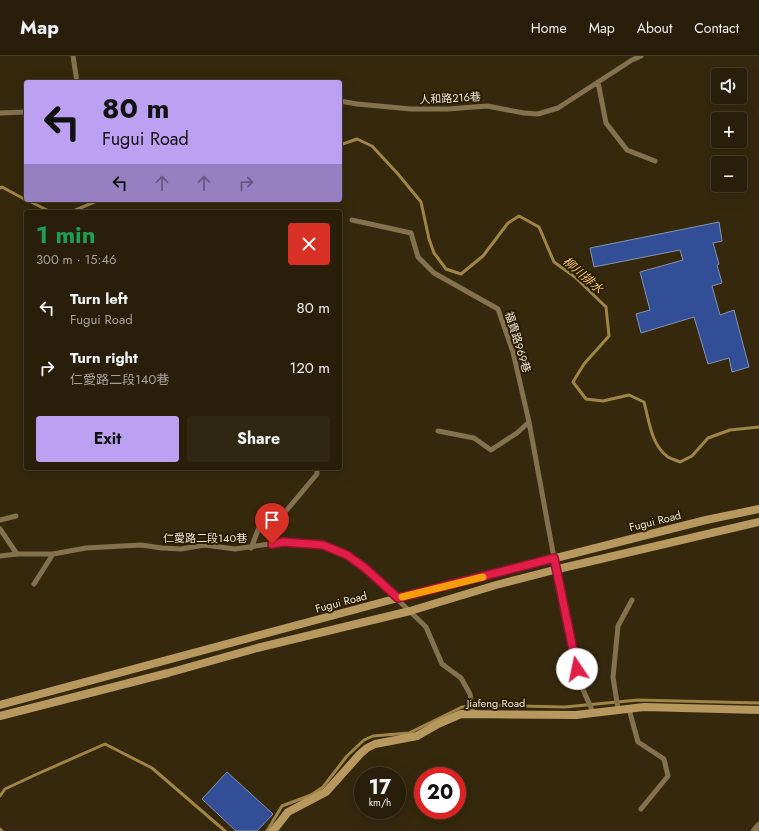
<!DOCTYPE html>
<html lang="en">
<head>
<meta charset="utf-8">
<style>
  :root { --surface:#281e0a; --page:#302713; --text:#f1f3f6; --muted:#a5a29c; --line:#443c2b; --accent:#bca0f2 }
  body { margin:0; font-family:Jost,"Noto Sans TC",sans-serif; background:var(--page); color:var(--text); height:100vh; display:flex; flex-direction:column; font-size:15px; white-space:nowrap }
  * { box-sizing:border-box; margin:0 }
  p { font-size:13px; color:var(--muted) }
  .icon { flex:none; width:22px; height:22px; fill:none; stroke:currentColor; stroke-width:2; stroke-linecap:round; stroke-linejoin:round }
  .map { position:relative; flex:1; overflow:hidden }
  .side { position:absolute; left:24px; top:154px; width:318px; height:260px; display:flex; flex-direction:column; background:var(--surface); border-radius:4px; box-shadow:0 4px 16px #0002,0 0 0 1px var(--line) }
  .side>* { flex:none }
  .hud { position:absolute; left:24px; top:24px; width:318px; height:122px; border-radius:4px; box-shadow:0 4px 16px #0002,0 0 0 1px var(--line); background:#bca0f2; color:#111; overflow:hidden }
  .tools { position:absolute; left:711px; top:12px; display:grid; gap:8px }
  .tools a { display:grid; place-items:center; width:36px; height:36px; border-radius:4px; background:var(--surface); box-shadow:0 4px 16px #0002,0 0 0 1px var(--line); font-size:20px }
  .speed { position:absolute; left:354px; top:711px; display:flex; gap:8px; font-size:20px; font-weight:700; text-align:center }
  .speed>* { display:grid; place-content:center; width:52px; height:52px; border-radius:50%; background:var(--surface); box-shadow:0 4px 16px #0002,0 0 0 1px var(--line); line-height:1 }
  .speed small { font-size:10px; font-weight:400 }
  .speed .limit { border:6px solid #d22; background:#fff; color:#111 }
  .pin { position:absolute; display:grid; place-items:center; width:34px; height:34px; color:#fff; margin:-41px -17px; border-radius:50% 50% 50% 0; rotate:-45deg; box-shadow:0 0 4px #0007 }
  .pin .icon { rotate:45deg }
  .me { position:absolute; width:44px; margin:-22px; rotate:349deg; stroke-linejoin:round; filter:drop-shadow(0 0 3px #0008) }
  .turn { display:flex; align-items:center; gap:14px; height:84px; padding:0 12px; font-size:18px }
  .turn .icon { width:52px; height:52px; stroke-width:2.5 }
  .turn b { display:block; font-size:28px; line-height:34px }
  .lanes { display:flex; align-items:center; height:38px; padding:0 12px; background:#0003; justify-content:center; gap:20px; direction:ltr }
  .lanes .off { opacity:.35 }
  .round { display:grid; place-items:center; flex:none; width:42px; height:42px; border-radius:4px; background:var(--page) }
  .head { display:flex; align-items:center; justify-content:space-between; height:68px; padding:0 12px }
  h1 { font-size:24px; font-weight:700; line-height:30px; color:#1e9e55 }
  .cta { display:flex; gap:8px; margin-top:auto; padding:8px 12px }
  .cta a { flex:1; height:46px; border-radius:4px; background:var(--accent); color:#111; font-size:16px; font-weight:700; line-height:46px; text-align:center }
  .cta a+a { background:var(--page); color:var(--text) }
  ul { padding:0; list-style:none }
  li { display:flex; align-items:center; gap:12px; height:60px; padding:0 12px }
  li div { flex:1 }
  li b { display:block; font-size:15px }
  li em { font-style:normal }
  header { display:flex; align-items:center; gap:24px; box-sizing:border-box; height:56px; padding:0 20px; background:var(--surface); border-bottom:1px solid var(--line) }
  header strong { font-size:19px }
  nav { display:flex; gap:22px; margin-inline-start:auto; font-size:14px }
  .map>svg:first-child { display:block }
</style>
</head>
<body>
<header>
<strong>Map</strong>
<nav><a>Home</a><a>Map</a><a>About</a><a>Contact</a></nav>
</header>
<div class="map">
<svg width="759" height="775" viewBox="0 0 759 775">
  <rect width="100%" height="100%" fill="#35280d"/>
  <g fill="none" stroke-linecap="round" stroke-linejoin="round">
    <path stroke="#9f8546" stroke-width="3" d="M340 89 357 83 372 90 398 118 421 146 429 183 434 197 446 213 461 218 483 200 508 167 519 160 539 171 554 206 575 221 606 251 609 280 584 308 573 326 586 343 603 345 629 339 644 346C649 364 651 389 668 401 671 403 676 404 680 406L692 400 708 382 730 374 759 371
      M0 132 2 131 26 144
      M27 144 51 156
      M71 156 99 144
      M0 740 5 733 35 719 105 688 152 712 225 775
      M0 773 2 775
      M267 775 282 750 311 739 323 731 347 700 364 684 373 680 409 677 462 651 482 649 565 651 638 644 759 647"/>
  </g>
  <path fill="#324e97" stroke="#8592af" d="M719 166 722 185 713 187 719 208 717 209 722 227 712 230 720 259 734 254 749 311 732 316 729 302 708 308 694 261 641 277 636 258 650 254 640 216 683 204 680 194 594 211 590 192Z
    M227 716 273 758 257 775H236L202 743Z"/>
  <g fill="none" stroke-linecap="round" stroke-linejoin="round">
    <path stroke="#84714e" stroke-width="5" d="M73 0 77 26
      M598 26 606 67 627 94 655 105
      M340 45 357 48 411 53H448L487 50 524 57 538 58 558 52 632 4 641 0
      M0 57 26 56
      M352 164 411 177 418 201 434 217 498 253 513 296 529 366 554 502 558 513 580 627 593 656
      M438 375 474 382 491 394 517 377 529 366
      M0 464 16 460
      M0 473 17 498
      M251 492 260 469 286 455 317 418V412
      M0 500 17 498H53L86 492 141 489 162 492 181 493 205 489 235 493 283 486 323 489 347 499 365 512 426 571 442 608 461 622 470 638 473 657
      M34 528 53 498
      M618 653 613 621 618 570 632 544
      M629 653 638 686 664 703 668 720 641 753"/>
    <path stroke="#84714e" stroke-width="8" d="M755 775 759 770"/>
    <path stroke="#b7985f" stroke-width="8" d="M0 649 398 542 706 464 759 453
      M0 660 168 617 257 592 410 555 496 529 558 513 759 466
      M273 775 288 756 326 736 360 698 367 692 375 688 417 680 438 668 461 658 576 659 644 651 759 654"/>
  </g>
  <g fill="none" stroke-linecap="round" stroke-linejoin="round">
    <defs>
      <path id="route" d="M272 488 283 486 323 489 347 499 365 512 398 542 554 502 577 613"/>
    </defs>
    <use href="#route" stroke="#92132f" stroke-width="10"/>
    <use href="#route" stroke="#e11d48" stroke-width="7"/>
    <path stroke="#f59e0b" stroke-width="7" d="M402 541 483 521"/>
  </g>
  <g text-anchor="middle" stroke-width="4" stroke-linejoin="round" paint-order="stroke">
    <g font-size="11" fill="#eee6d6" stroke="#2b1e04">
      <text transform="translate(450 42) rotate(-3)" y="4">人和路216巷</text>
      <text transform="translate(518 286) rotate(73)" y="4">福貴路969巷</text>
      <text transform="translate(655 465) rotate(-14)" y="4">Fugui Road</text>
      <text x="205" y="486">仁愛路二段140巷</text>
      <text transform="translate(341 546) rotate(-15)" y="4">Fugui Road</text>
      <text x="496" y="651">Jiafeng Road</text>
    </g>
    <g font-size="12" font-style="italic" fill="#f9ca6e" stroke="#2b1e04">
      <text transform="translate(583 219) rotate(41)" y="4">柳川排水</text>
    </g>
  </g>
</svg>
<div class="tools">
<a><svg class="icon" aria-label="sound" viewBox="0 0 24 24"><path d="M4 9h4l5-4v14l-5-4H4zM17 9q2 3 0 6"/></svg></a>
<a>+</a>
<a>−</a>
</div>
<div class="speed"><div>17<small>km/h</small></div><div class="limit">20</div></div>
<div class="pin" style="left:272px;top:488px;background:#d93025"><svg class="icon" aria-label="arrive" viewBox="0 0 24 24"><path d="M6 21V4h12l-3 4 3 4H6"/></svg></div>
<svg class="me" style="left:577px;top:613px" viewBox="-20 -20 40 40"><circle r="19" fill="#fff"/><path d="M0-13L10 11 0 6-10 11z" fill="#e11d48"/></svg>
<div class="hud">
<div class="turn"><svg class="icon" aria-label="left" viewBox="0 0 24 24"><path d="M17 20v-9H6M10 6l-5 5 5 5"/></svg><div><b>80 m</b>Fugui Road</div></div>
<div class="lanes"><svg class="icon" aria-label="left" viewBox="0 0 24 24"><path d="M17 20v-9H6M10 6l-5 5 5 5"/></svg><svg class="icon off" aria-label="ahead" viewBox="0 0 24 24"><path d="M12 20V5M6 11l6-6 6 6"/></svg><svg class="icon off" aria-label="ahead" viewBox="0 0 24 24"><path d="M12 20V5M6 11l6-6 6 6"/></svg><svg class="icon off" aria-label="right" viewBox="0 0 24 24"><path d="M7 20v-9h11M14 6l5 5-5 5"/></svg></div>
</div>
<section class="side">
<div class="head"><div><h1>1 min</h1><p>300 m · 15:46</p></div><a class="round" style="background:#d93025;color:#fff"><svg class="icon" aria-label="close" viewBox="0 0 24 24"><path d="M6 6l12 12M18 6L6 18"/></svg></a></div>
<ul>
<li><svg class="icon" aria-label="left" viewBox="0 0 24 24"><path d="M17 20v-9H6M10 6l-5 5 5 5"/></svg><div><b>Turn left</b><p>Fugui Road</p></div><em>80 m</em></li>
<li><svg class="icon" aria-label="right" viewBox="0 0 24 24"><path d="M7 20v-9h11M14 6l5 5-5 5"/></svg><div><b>Turn right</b><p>仁愛路二段140巷</p></div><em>120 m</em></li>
</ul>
<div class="cta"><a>Exit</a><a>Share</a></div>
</section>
</div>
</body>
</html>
